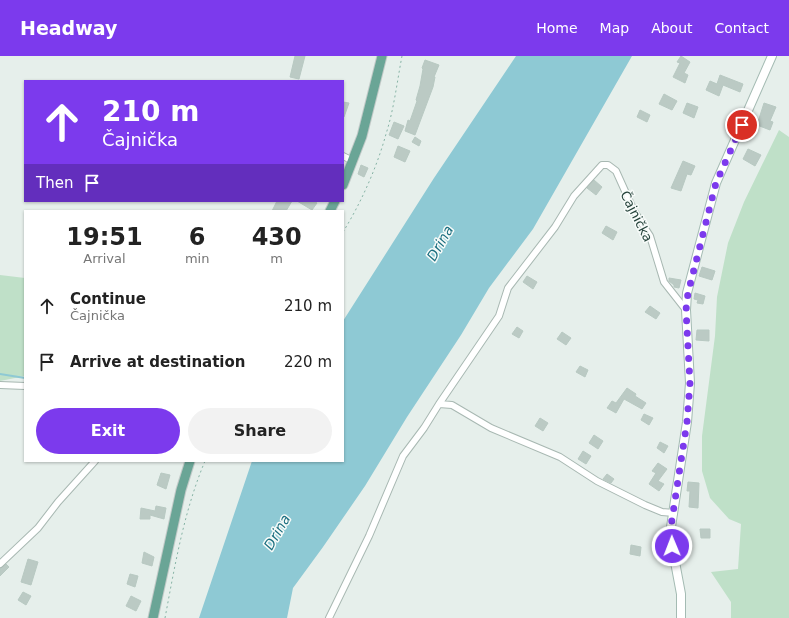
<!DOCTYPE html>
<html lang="en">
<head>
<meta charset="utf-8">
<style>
  :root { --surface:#fff; --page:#f2f2f2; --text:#222; --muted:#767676; --accent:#7c3aed }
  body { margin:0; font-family:"DejaVu Sans",sans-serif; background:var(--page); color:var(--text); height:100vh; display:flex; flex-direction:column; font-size:15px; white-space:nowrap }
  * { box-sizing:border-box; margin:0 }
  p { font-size:13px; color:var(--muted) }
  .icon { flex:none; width:22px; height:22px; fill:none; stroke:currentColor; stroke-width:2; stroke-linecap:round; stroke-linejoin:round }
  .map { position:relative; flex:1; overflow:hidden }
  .drawer { position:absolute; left:24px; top:154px; width:320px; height:252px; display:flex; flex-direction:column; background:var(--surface); border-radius:0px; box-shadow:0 1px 3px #0004 }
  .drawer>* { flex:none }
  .top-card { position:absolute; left:24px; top:24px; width:320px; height:122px; border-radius:0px; box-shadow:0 1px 3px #0004; background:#7c3aed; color:#fff; overflow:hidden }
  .pin { position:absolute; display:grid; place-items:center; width:34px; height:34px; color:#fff; margin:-17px; border:2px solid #fff; border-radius:50%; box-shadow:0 1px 4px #0007 }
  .me { position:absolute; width:44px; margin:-22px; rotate:359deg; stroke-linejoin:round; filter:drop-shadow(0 0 3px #0008) }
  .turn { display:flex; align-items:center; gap:14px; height:84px; padding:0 12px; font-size:18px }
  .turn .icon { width:52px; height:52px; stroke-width:2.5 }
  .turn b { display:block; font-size:28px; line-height:34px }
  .then { display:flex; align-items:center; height:38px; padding:0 12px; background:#0003; gap:8px; font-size:15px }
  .eta { display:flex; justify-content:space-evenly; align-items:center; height:68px; text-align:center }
  .eta b { font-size:24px; font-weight:600; line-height:28px }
  .action { display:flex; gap:8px; margin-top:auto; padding:8px 12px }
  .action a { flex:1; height:46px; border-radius:24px; background:var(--accent); color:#fff; font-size:16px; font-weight:600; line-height:46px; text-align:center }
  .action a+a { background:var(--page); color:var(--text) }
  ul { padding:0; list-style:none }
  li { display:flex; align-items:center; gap:12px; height:56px; padding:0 12px }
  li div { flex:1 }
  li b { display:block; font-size:15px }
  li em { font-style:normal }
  header { display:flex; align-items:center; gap:24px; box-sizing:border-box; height:56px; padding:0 20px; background:var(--accent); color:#fff }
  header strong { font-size:19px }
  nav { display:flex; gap:22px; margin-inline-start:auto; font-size:14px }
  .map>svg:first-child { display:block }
</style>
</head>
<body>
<header>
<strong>Headway</strong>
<nav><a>Home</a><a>Map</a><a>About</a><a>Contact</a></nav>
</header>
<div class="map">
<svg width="789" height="562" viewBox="0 0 789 562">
  <rect width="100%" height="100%" fill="#e6efeb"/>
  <path fill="#bfe0c8" d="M779 74 789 81V562H731V546L711 516 738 513 741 468 729 463 710 442 702 415V380L715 280 717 241 728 187 744 146Z
    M0 219 25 222V320L0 325Z"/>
  <path fill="#8ec9d4" d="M516 0H632L533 173 489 232 461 279 407 361 365 430 323 491 293 532 287 562H199L252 405H343V265L434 122Z"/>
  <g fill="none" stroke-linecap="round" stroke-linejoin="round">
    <path stroke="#8ec9d4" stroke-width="2" d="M0 318 25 322"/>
  </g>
  <path fill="#bbcac4" stroke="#b8c9c2" d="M295 0H305L299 23 290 21Z
    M681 0 690 6 684 17 688 19 685 27 673 21 680 7 677 6Z
    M425 4 439 9 434 21H435L433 31 415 79 405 75 408 64 410 65 417 45 416 44 420 30 423 13 422 12Z
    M720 19 743 28 740 36 723 29 719 40 706 34 710 25 717 28Z
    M664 38 677 45 672 54 659 48Z
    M343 46 349 47 344 61H343Z
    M687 47 698 51 694 62 683 57Z
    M764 47 776 51 770 65 773 66 770 74 757 69Z
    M640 54 650 59 647 66 637 61Z
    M394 66 404 70 398 83 389 79Z
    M415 81 421 85 419 90 412 86Z
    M398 90 410 95 405 106 394 101Z
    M748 93 761 99 755 110 743 103Z
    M683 105 695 110 691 119 687 118 681 135 671 132Z
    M361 109 368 112 364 121 358 118Z
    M594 124 602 131 596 139 587 132Z
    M277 145H292L286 155H272Z
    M297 145H313L317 147 312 154Z
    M606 170 617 176 613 184 602 177Z
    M702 211 715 215 712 224 699 220Z
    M527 220 537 226 533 233 523 226Z
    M669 222 681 224 679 232 674 231V229L669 225Z
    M695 237 705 240 703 248 697 247 698 244 694 243Z
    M650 250 660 257 656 263 645 256Z
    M517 271 523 275 519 282 512 278Z
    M697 274H709V285L696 284Z
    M562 276 571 282 566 289 557 283Z
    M580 310 588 314 585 321 576 316Z
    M627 332 636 338 635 340 646 347 642 353 624 343 616 357 607 352 612 345 616 347Z
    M644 358 653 362 649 369 641 364Z
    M540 362 548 367 543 375 535 370Z
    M594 379 603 385 598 393 589 387Z
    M660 386 668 390 664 397 657 392Z
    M583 395 591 400 586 408 578 403Z
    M658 407 667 413 658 425 664 428 659 435 649 428 656 417 652 415Z
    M161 417 170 419 166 433 157 429Z
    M607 418 614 423 611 427 603 423Z
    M688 426 699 427 698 452 689 451 690 435H687Z
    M156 450 166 452 164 463 150 459V463H140L141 452 155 455Z
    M700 473H710V482H701Z
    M631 489 641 491 640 500 630 498Z
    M144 496 154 501 152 510 142 507Z
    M28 503 38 506 31 529 21 526Z
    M6 508 9 511 0 520V512Z
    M130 518 138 520 135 531 127 528Z
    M23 536 31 540 26 549 18 544Z
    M131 540 141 545 136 555 126 550Z"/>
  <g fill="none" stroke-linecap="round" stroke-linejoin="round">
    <defs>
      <path id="minor" d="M343 100 353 105
        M0 329 25 330
        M439 348 499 260 508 232 555 171 574 140 602 109H608L616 115 634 155 650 180 664 226 686 254
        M0 508 38 472 58 446 95 405
        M329 562 369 480 403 400 424 372 439 348 452 349 491 372 560 401 597 425 645 449 662 456 674 457"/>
      <path id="secondary" d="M681 562V538L672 490 671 471 687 366 690 327 686 254 687 237 716 127 772 0"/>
      <path id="primary" d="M343 129 362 80 382 0
        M330 155 335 145
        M153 562 181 434 190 405"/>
    </defs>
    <use href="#minor" stroke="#a8b8b2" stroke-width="8"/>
    <use href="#secondary" stroke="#a4bbb3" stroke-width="10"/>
    <use href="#primary" stroke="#c2cac8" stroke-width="11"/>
    <path stroke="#86b3a5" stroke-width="1" stroke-dasharray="2 3" stroke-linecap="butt" d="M343 176C361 147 377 111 386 78 394 53 397 26 402 0
      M165 562C175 509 184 455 205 405"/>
    <use href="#minor" stroke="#fff" stroke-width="6"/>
    <use href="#secondary" stroke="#fff" stroke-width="8"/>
    <use href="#primary" stroke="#6aa596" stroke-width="9"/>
  </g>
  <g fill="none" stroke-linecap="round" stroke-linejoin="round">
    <path stroke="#7c3aed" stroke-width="7" stroke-dasharray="0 12.6" d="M672 490 671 470 687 366 690 327 686 254 688 237 716 127 742 69"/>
  </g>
  <g text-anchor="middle" stroke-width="3" stroke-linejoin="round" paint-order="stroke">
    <g font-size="13" fill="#24423a" stroke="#f7fbf9">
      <text transform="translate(637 160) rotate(63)" y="5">Čajnička</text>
    </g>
    <g font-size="14" font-style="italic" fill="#1c6f80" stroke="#f7fbf9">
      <text transform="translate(440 187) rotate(-60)" y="5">Drina</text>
      <text transform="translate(277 476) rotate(-60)" y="5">Drina</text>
    </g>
  </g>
</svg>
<div class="pin" style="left:742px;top:69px;background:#d93025"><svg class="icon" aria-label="arrive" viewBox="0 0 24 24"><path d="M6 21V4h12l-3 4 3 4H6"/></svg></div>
<svg class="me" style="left:672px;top:490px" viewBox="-20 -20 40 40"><circle r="17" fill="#7c3aed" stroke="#fff" stroke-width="3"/><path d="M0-11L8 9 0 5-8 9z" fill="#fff"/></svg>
<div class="top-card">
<div class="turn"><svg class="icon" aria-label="ahead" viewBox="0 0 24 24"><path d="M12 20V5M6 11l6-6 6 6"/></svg><div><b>210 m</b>Čajnička</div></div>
<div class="then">Then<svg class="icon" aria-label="arrive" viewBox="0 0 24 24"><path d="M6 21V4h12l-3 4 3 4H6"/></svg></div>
</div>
<section class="drawer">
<div class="eta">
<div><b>19:51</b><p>Arrival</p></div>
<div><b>6</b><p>min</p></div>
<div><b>430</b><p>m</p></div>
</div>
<ul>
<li><svg class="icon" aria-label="ahead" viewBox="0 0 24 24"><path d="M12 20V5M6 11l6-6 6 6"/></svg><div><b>Continue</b><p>Čajnička</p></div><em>210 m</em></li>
<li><svg class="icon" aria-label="arrive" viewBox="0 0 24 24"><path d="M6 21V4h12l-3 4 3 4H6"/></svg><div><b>Arrive at destination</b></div><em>220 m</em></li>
</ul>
<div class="action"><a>Exit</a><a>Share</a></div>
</section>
</div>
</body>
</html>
